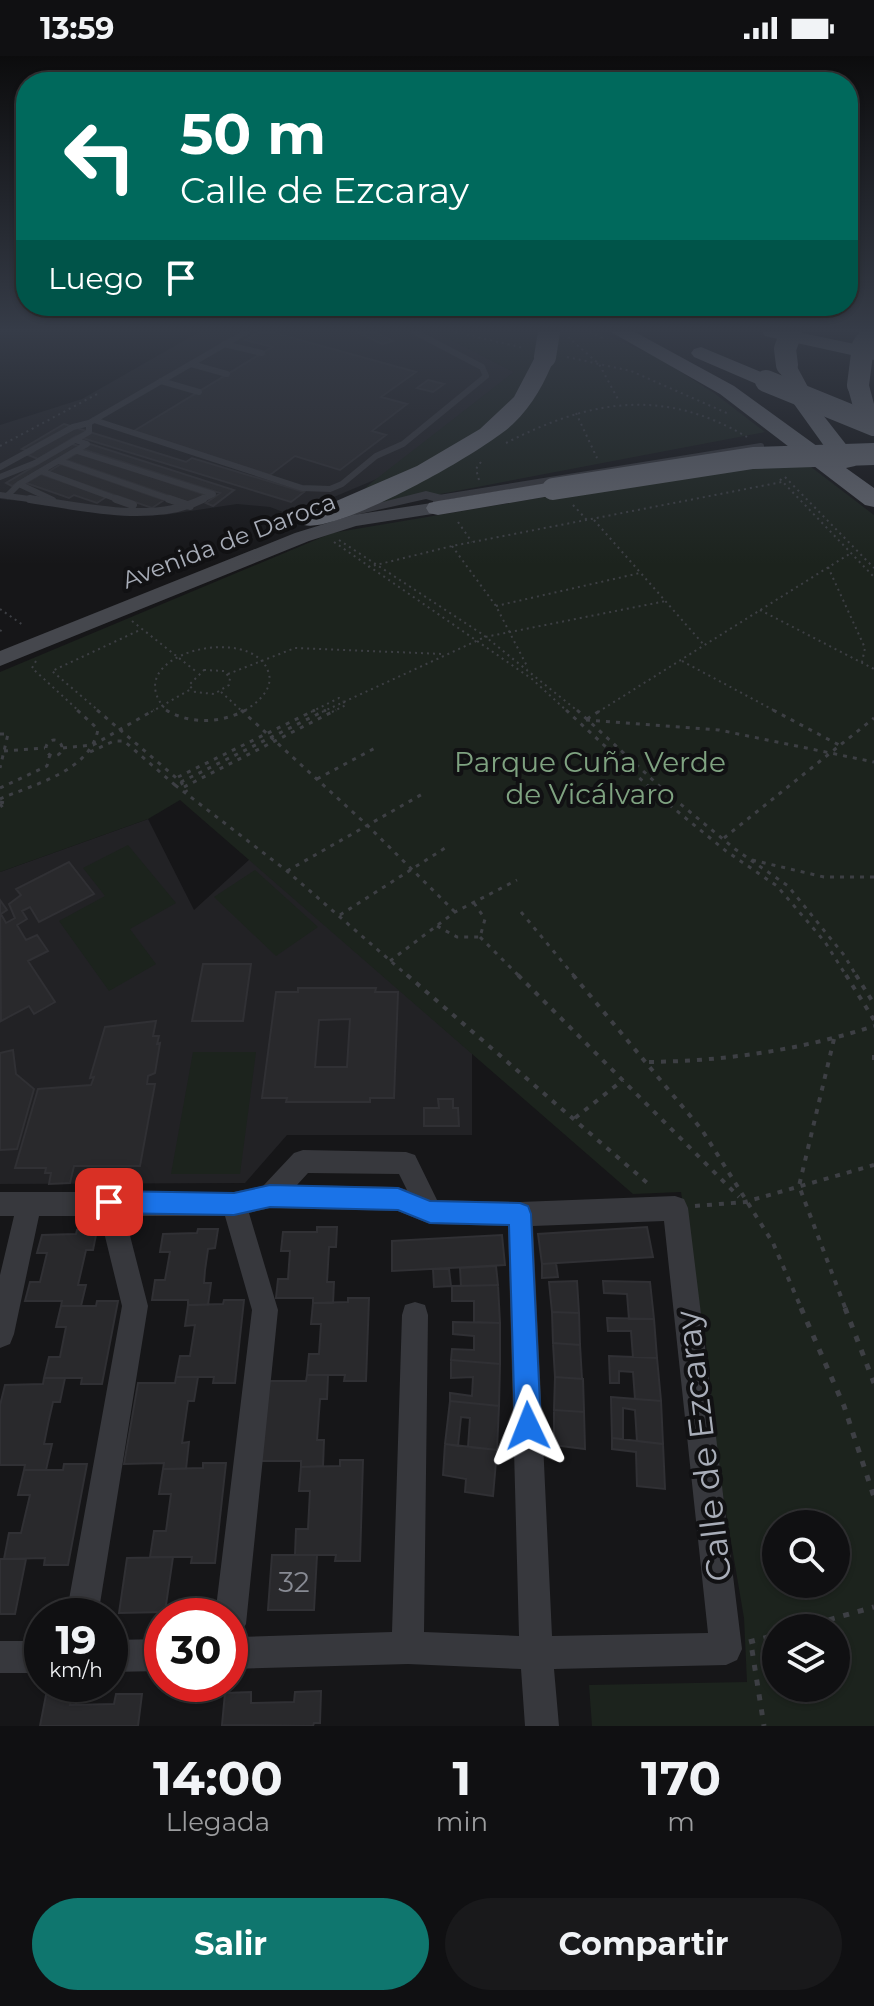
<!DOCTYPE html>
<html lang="es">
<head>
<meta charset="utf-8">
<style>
  :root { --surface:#101012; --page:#19191b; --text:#f1f3f6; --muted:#9c9d9f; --line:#303032; --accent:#0f766e }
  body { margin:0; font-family:Montserrat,sans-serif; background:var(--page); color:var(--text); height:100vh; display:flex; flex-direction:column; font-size:30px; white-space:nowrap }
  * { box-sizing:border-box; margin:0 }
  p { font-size:26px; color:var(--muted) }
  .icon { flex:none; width:44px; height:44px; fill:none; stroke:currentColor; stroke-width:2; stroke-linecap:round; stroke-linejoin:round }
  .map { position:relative; height:1670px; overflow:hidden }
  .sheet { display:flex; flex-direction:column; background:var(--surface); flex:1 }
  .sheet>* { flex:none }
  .guide { position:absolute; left:16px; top:16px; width:842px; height:244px; border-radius:32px; box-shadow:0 2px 6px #0004,0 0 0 2px var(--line); background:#00695c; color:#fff; overflow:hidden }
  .controls { position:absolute; left:762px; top:1454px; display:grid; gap:16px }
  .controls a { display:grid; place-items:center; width:88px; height:88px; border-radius:50%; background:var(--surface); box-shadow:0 2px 6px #0004,0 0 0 2px var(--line); font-size:40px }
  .speed { position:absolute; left:24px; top:1542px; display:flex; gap:16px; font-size:40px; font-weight:700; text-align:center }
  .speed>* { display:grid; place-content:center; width:104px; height:104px; border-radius:50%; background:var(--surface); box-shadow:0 2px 6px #0004,0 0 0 2px var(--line); line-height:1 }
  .speed small { font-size:20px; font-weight:400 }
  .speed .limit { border:12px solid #d22; background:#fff; color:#111 }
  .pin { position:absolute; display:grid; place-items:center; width:68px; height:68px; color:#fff; margin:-34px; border-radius:16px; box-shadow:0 4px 12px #0006 }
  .me { position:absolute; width:88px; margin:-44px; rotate:358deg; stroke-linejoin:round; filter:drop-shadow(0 0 6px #0008) }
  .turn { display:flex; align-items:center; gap:28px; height:168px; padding:0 32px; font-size:36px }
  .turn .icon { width:104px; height:104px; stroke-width:2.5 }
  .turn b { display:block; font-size:56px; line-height:68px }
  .then { display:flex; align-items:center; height:76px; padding:0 32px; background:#0003; gap:16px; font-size:30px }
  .eta { display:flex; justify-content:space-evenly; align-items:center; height:136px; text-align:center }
  .eta b { font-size:48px; font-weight:700; line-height:56px }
  .cta { display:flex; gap:16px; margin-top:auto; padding:16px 32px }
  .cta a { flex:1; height:92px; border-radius:48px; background:var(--accent); color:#fff; font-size:32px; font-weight:700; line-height:92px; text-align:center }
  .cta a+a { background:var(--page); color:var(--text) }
  .status { display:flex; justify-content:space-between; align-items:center; height:56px; padding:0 40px; background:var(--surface); direction:ltr }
  .status svg { height:22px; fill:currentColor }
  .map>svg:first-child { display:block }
</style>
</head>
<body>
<div class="status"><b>13:59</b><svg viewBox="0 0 49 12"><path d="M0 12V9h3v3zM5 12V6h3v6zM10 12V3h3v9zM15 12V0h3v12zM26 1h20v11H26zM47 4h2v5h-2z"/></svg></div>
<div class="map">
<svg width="874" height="1670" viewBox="0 0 874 1670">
  <rect width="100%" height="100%" fill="#161618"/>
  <path fill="#222225" d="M199 276H436L514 316 379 422 291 459 270 451 237 448 164 459 0 443V369L82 343Z
    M148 763 194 854 250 803 472 997V1079H287L245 1127 0 1128V816Z"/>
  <path fill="#1c231d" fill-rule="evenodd" d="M436 276H599L657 301 714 337 765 376 336 458 371 427 514 316Z
    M798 401 874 459V1670H592L589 1629 747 1626 744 1562 710 1362V1314L681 1136 633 1138 180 744 148 763 0 816V616L332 477 765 404ZM776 1468H836V1528H776ZM776 1572H836V1632H776Z
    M128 789 176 847 130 873 156 908 109 935 59 865 105 840 83 812Z
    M255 814 318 871 276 900 214 841Z
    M193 996H256L240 1118H171Z"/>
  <path fill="#29292c" stroke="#303034" stroke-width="2" fill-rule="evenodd" d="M260 276H271L416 316 381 341 407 348 372 375 386 379 340 414 295 400 270 419 134 375 272 291 245 284Z
    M357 276H374L393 285 382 288Z
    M428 324 444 328 433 336 417 332Z
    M64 368 186 406 192 402 304 436 291 446 76 380 38 403 28 399 33 396 22 393Z
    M72 388 79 390 12 430 6 427Z
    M90 388 234 434 213 450 206 447 220 437 82 393Z
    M79 396 206 439 193 448 66 404Z
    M61 408 164 444 152 452 48 416Z
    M41 418 106 441 97 447 74 439 69 442 26 427Z
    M69 806 94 838 39 866 30 851 22 855 27 863 17 869 26 884 37 879 48 895 28 905 55 946 34 958 29 950 1 965 0 844 7 854 1 858 6 867 15 862 9 848 21 839 16 833Z
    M203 908H251L243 965H192Z
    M298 932H376L375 936H398L394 1042H370V1046H286L287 1042H262L276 936H298ZM350 963 347 1011H315L319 964Z
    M156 965 153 980H159L157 988 160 987 155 1017 148 1020 147 1028H155L140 1110H74L70 1127 49 1128 51 1117H45L46 1112H15L38 1033 91 1029 94 1021 90 1022 105 971Z
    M13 994 16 1018 34 1033 17 1093 0 1094V997Z
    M438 1043H453V1052H458L459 1070H424V1052H439Z
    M317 1171H337L336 1191H329L327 1226H334L333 1247H313V1242H276L278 1223H288L290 1195H281L283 1176H317Z
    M647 1171 653 1201 542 1208 538 1178Z
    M198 1173H218L215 1192 208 1193 205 1214 204 1227H211L208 1249H188V1244H152L155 1224H165L170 1196H160L163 1178 197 1177Z
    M77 1174H97L93 1194H86L78 1229H86L81 1250H61L62 1245H25L30 1226H40L47 1197H37L42 1179 76 1178Z
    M502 1179 505 1209 392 1215V1185Z
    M556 1207 558 1221 542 1222V1208Z
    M496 1210 498 1229 461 1230 460 1212Z
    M433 1213H449L451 1230 434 1231Z
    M577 1225 579 1257 552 1256 549 1226Z
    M603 1225 650 1226 654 1263H629L627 1238 604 1237Z
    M498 1229 500 1267 474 1266V1245H452V1230Z
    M348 1242H369L366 1325H344L345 1319H307L309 1298H319L321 1268H311L313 1247 348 1246Z
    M224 1244H244L235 1327H213L214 1321H176L180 1300H190L195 1269 185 1270 188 1249 223 1248Z
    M97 1245H118L102 1328H81L82 1322H44L49 1301H60L66 1271H56L61 1250H96Z
    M552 1256 579 1257 580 1289 553 1287Z
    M607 1262 654 1263 657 1302 633 1301 631 1275H608Z
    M453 1266 500 1267V1308L451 1304 452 1293 474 1294V1280L453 1278Z
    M553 1287 580 1289 582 1323 555 1321Z
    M609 1300 657 1302 661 1345 635 1343 633 1316 619 1315V1327H610Z
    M451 1304 500 1308 499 1350 450 1345V1337L472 1340 473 1321 451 1322Z
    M307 1319H328L327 1343H320L317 1384H324L323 1410 301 1411V1405H261L269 1325H306Z
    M176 1321H198L194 1345H188L182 1387 189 1386 186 1413H163L164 1407 124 1408 138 1327H175Z
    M555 1321 583 1323 584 1356 554 1354Z
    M44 1322H65L60 1346H53L48 1368 44 1388H52L46 1414H24L25 1409H0V1349L5 1329 43 1328Z
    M611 1341 661 1345 663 1388 637 1385 635 1354 623 1352V1383L612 1382Z
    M450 1345 499 1350 497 1394 468 1391 470 1362 461 1361 458 1390 445 1388Z
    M554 1354 584 1356 585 1393 554 1389Z
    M612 1382 663 1388 665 1433 637 1430 636 1396 612 1393Z
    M445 1388 497 1394 493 1440 465 1436 466 1423 443 1419Z
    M340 1404H363L360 1505H335L336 1499H295L296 1473H308L310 1435H299L301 1411 340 1410Z
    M203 1407H226L215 1507H191L192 1501H150L154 1475H166L171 1438H159L163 1413 203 1412Z
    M64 1408H87L68 1509H44L45 1502 4 1503 9 1477H21L30 1439H18L24 1414H63Z
    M272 1499H317L314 1554H268Z
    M173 1501 165 1556 119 1557 127 1502Z
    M0 1503H26L15 1558H0Z
    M321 1635 320 1667H314L313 1670 222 1669 225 1637 251 1636V1647L294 1646 295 1636Z
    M116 1638H142L138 1670H40L46 1639H72L70 1649 114 1648Z"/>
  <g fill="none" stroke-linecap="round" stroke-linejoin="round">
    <path stroke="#3d3f44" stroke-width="2" stroke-dasharray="2 4" stroke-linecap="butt" d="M455 276 524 292
      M590 276 605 283
      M568 281 599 308 619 345
      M567 301 631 315 729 358
      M576 357 597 402
      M506 387C590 344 663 331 747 381
      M0 390 99 337
      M785 421 874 512
      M780 423 874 521
      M479 424 476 413 483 403
      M573 449 587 464
      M594 464 705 590
      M458 466 472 486
      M339 484 482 578 579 656
      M334 486 532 623 568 656
      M452 490 496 550 528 612
      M368 511 452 490 782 426
      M828 511 865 592 862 606
      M496 550 640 517
      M0 553 23 569
      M760 554 874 613
      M132 565 198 617
      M0 574 4 577
      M36 605 32 612 80 656
      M682 605 777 656
      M204 614 224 615 230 622 229 629 214 638 195 636 189 629Z
      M228 618 295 592 444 598
      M221 636 243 656
      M100 656 52 615 142 573
      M151 656 191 633
      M168 656C112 599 255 564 269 618 273 635 255 649 242 656
      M311 656 339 642 343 645
      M322 656 485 581 666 545
      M332 656 346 649 343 645
      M598 656 851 497"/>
    <path stroke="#3d3f44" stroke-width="3" stroke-dasharray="4 6" stroke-linecap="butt" d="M97 654 181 726 187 736
      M166 654C191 669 221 667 246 654
      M241 654 366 768 455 856
      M566 654 661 742 726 795 777 830 825 886 847 921
      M577 654 667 737 735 793 788 830 844 899 857 921
      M773 654 839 689
      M587 663 601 654
      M586 664 719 674 874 706
      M0 678H8L0 712
      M46 692a8 8 0 1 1 16 0a8 8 0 1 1-16 0Z
      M63 692 93 689 154 654
      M4 695 45 692
      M90 696 114 685H124L175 729 326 654
      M178 721 315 654
      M317 723 377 691
      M175 729 287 815 409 921
      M184 731 336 654
      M0 732 47 710 50 698
      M0 743C34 728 91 715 98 673L77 654
      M0 746 6 747 1 749 3 752
      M724 782 874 662
      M752 804 824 821H874
      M287 815 426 736
      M521 856 575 921
      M340 859 445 792
      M437 870 457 881H480L485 863 474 847
      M480 881 520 921
      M390 905 455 856 517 824"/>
    <path stroke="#3d3f44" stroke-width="4" stroke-dasharray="5 7" stroke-linecap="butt" d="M407 919 652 1131
      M518 919 739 1141
      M573 919 702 1074 773 1187 802 1254
      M846 919 874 964
      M856 919 874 948
      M834 983 799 1130 846 1254
      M874 999V1004
      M649 1006C725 1005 801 994 874 970
      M575 1062 623 1024
      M695 1150 745 1146 874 1109"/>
    <path stroke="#3d3f44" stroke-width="5" stroke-dasharray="6 9" stroke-linecap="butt" d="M801 1252 844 1350 874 1441
      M845 1252 874 1327
      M800 1572 874 1551
      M749 1586 776 1579
      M752 1594 764 1670"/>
    <path stroke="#37383d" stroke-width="6" d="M224 288 262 297
      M191 308 227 318
      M161 325 199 336
      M94 364 302 432 330 433 342 428 376 400 403 388 486 320 482 311 415 276
      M77 395 213 438 199 445
      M60 405 175 445
      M0 411 73 371 89 367 246 276
      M41 415 122 445
      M0 421 35 407 89 376V367
      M19 428 53 444
      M0 439 44 445
      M7 440 19 428 87 388 75 384
      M439 442 761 390"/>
    <path stroke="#37383d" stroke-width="8" d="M30 443C83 451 153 468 203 443
      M116 443 133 449
      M169 443 190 450"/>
    <path fill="#37383d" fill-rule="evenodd" d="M426 435 446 440 448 443 443 455H433V445L426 443 342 462 335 458Z
      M303 1094 406 1096 415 1099 437 1144 520 1146 675 1140 684 1143 688 1152 742 1593 737 1604 726 1609 554 1613 559 1670H525L521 1613 408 1608 230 1613V1560H215L252 1254 225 1160H125L148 1250 98 1560H66L122 1250 100 1160H39L14 1278 10 1288 0 1292V1219L14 1160H0V1136H234L263 1130 294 1097ZM308 1117 399 1118 407 1134 398 1131 297 1129ZM270 1152 398 1155 430 1168 508 1170 519 1580 424 1576 428 1259 425 1249 415 1246 405 1249 402 1259 392 1576 238 1581 246 1568 278 1254 249 1157ZM664 1165 708 1577 552 1580 533 1170Z
      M162 1583V1615L110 1616V1584Z
      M0 1585H42V1617H0Z"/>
    <path fill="#45474d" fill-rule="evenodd" d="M438 446 445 448 448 452 445 456 356 470 309 485 0 610V595L295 477 353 459Z"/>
    <path fill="#63666e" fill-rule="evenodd" d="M611 276H635L734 330 832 401 794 348 777 309 787 303 794 305 823 359 859 405 855 410 846 412 874 432V451L865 449 720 338Z
      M763 276H797L874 292V304L765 280Z
      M701 291 773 321 776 325 773 329H759L694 301 691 297 694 293Z
      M545 295 555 301C545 326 533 349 513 368 485 395 338 478 304 469L300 464 304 459 417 410 480 373 514 341 535 301Z
      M858 323 869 329 874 348V377L866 375 855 358 847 329Z
      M553 426 562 428 565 433 562 438 438 459 429 457 426 452 429 447 438 445Z"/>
    <path stroke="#63666e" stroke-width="22" d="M545 301 549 276
      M787 309 785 293 791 276
      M766 325 874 369
      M858 329 863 290 873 276
      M553 433 753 402 874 398"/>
  </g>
  <linearGradient id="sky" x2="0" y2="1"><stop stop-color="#0c0c0d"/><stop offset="0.54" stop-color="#363c48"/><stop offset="1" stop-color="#363c48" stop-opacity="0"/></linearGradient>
  <rect width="874" height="509" fill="url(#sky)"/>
  <path fill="#1a73e8" stroke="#114b97" stroke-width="2" d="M270 1129 398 1132 430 1145 520 1147 528 1150 531 1158 541 1370 537 1379 528 1383 519 1379 515 1370 509 1169 430 1167 398 1154 270 1151 234 1159 109 1157 101 1154 98 1146 101 1138 109 1135 234 1137Z"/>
  <g text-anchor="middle" stroke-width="8" stroke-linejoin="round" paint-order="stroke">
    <g font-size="24" fill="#a8adb8" stroke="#111113">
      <text transform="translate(229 485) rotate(-21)" y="8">Avenida de Daroca</text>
    </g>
    <g font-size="28" fill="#7fa381" stroke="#111113">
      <text x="590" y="716">Parque Cuña Verde<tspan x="590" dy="32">de Vicálvaro</tspan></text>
    </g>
    <g font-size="28" fill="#888b94">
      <text x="294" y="1536">32</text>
    </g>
    <g font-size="34" fill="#a8adb8" stroke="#111113">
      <text transform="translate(703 1390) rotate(-97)" y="12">Calle de Ezcaray</text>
    </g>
  </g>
</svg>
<div class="controls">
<a><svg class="icon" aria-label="search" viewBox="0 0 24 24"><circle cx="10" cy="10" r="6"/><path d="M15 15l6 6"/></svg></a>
<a><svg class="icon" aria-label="layers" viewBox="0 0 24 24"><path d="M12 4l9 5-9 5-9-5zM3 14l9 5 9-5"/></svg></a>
</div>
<div class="speed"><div>19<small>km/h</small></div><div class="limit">30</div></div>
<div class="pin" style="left:109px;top:1146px;background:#d93025"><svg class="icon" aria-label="arrive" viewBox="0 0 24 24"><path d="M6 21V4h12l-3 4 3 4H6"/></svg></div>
<svg class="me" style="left:528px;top:1370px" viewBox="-20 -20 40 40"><path d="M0-17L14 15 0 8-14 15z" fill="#1a73e8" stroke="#fff" stroke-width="4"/></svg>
<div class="guide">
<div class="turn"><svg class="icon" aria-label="left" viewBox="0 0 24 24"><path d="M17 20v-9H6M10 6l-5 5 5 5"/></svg><div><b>50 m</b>Calle de Ezcaray</div></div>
<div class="then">Luego<svg class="icon" aria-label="arrive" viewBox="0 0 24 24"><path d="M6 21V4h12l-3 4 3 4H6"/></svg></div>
</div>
</div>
<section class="sheet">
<div class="eta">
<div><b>14:00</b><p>Llegada</p></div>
<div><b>1</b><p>min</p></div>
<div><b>170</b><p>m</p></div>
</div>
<div class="cta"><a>Salir</a><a>Compartir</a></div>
</section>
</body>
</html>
